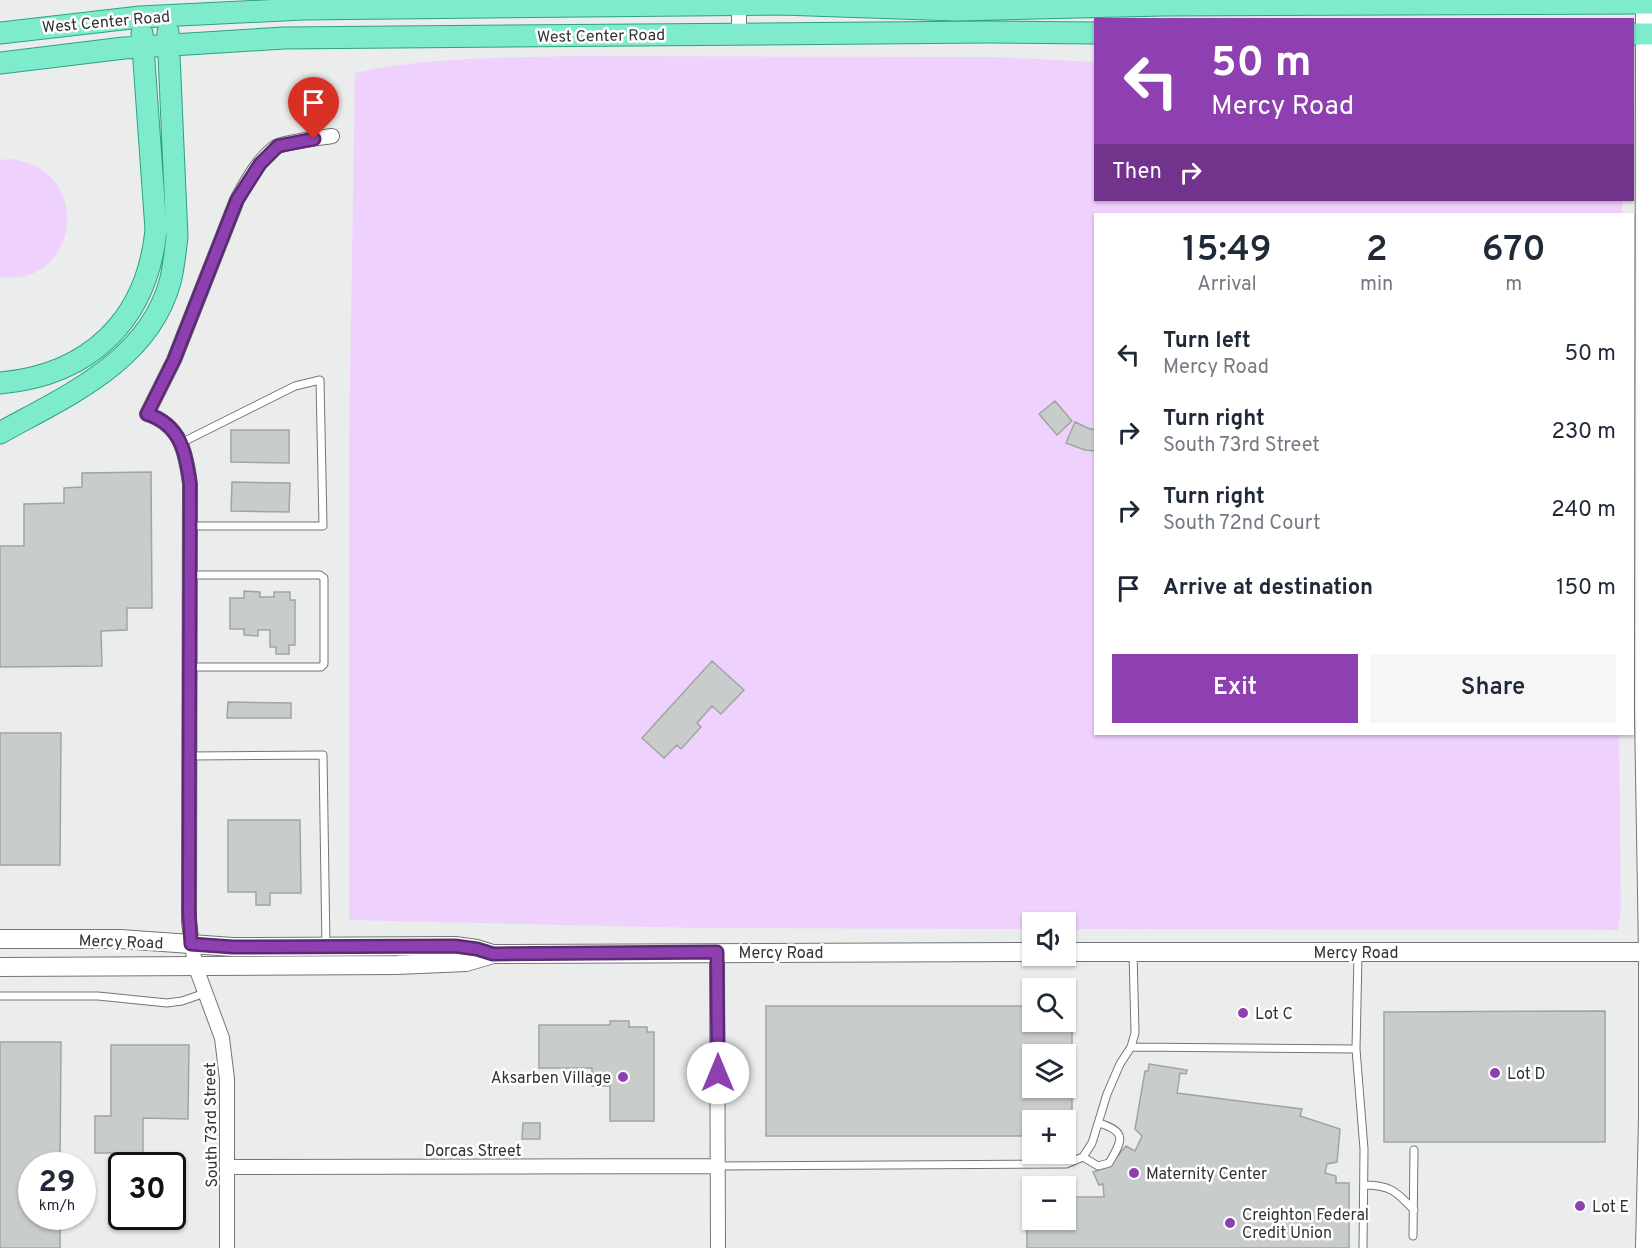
<!DOCTYPE html>
<html lang="en">
<head>
<meta charset="utf-8">
<style>
  :root { --surface:#fff; --page:#f6f6f7; --text:#1f2937; --muted:#747a83; --accent:#8e40b0 }
  body { margin:0; font-family:Overpass,sans-serif; background:var(--page); color:var(--text); height:100vh; display:flex; flex-direction:column; font-size:22px; white-space:nowrap }
  * { box-sizing:border-box; margin:0 }
  p { font-size:20px; color:var(--muted) }
  .icon { flex:none; width:33px; height:33px; fill:none; stroke:currentColor; stroke-width:2; stroke-linecap:round; stroke-linejoin:round }
  .map { position:relative; flex:1; overflow:hidden }
  .details { position:absolute; left:1094px; top:213px; width:540px; height:522px; display:flex; flex-direction:column; background:var(--surface); border-radius:0px; box-shadow:0 2px 4px #0004 }
  .details>* { flex:none }
  .top-card { position:absolute; left:1094px; top:18px; width:540px; height:183px; border-radius:0px; box-shadow:0 2px 4px #0004; background:#8e40b0; color:#fff; overflow:hidden }
  .buttons { position:absolute; left:1022px; top:912px; display:grid; gap:12px }
  .buttons a { display:grid; place-items:center; width:54px; height:54px; border-radius:0px; background:var(--surface); box-shadow:0 2px 4px #0004; font-size:30px }
  .speed { position:absolute; left:18px; top:1152px; display:flex; gap:12px; font-size:30px; font-weight:700; text-align:center }
  .speed>* { display:grid; place-content:center; width:78px; height:78px; border-radius:50%; background:var(--surface); box-shadow:0 2px 4px #0004; line-height:1 }
  .speed small { font-size:15px; font-weight:400 }
  .speed .limit { border:3px solid #111; border-radius:9px; background:#fff; color:#111 }
  .pin { position:absolute; display:grid; place-items:center; width:51px; height:51px; color:#fff; margin:-62px -26px; border-radius:50% 50% 50% 0; rotate:-45deg; box-shadow:0 0 6px #0007 }
  .pin .icon { rotate:45deg }
  .me { position:absolute; width:66px; margin:-33px; rotate:0deg; stroke-linejoin:round; filter:drop-shadow(0 0 4px #0008) }
  .turn { display:flex; align-items:center; gap:21px; height:126px; padding:0 18px; font-size:27px }
  .turn .icon { width:78px; height:78px; stroke-width:2.5 }
  .turn b { display:block; font-size:42px; line-height:51px }
  .then { display:flex; align-items:center; height:57px; padding:0 18px; background:#0003; gap:12px; font-size:22px }
  .eta { display:flex; justify-content:space-evenly; align-items:center; height:102px; text-align:center }
  .eta b { font-size:36px; font-weight:600; line-height:42px }
  .primary-button { display:flex; gap:12px; margin-top:auto; padding:12px 18px }
  .primary-button a { flex:1; height:69px; border-radius:0px; background:var(--accent); color:#fff; font-size:24px; font-weight:600; line-height:69px; text-align:center }
  .primary-button a+a { background:var(--page); color:var(--text) }
  ul { padding:0; list-style:none }
  li { display:flex; align-items:center; gap:18px; height:78px; padding:0 18px }
  li div { flex:1 }
  li b { display:block; font-size:22px }
  li em { font-style:normal }
  .map>svg:first-child { display:block }
</style>
</head>
<body>
<div class="map">
<svg width="1652" height="1248" viewBox="0 0 1652 1248">
  <rect width="100%" height="100%" fill="#eaedec"/>
  <path fill="#eed2fd" d="M574 56 995 57 1095 62V200H1622V214H1095V734H1619L1621 910 1618 930 1065 929V922H1032V929L697 928 349 920V441L355 73C426 57 501 58 574 56Z
    M10 159C95 168 80 288 0 277V160Z"/>
  <path fill="#c8ccca" stroke="#a1a4a2" stroke-width="1.5" fill-rule="evenodd" d="M1055 401 1072 421 1057 435 1039 414Z
    M1075 422 1090 429H1095V451L1085 450 1066 443Z
    M231 430H289V463L231 462Z
    M151 472 152 608H127V630L101 631 102 666 0 667V546H24V504L64 503V488L82 487V473Z
    M232 482 290 483 289 512 231 511Z
    M244 591 260 592V597H274V592H290V600H295V645H289V654H276V647H270V630H258V636L244 635V629H230V598H244Z
    M712 661 744 690 721 714 712 706 697 723 701 727 681 749 677 745 664 758 642 738Z
    M228 702 291 703V718H227Z
    M0 733H61L60 865H0Z
    M228 820H300L301 893H270V905H256V892H228Z
    M766 1006H1032V1022H1065V1006H1072V1136H1065V1120H1032V1136H766ZM1032 1054H1065V1088H1032Z
    M1605 1011V1142H1384V1012Z
    M610 1021H629V1027H647V1032H654V1121H610V1086H592V1068H539V1025H610Z
    M0 1042H61L60 1166H32V1216H60V1248H0Z
    M111 1045H189L188 1119 143 1118V1153H95V1116H111Z
    M1149 1064 1187 1070 1186 1074 1180 1073 1177 1093 1302 1109 1300 1116 1340 1129 1337 1162 1327 1164 1325 1173 1336 1176V1183H1349V1248H1027V1197H1032V1220H1065V1197H1104L1103 1184 1099 1185 1093 1172 1108 1167 1126 1146 1135 1151 1142 1136 1135 1129 1145 1071H1148Z
    M523 1123H540V1139H522Z"/>
  <g fill="none" stroke-linecap="round" stroke-linejoin="round">
    <defs>
      <path id="service" d="M181 443 295 386 320 380 323 526H190
        M190 575H320L324 578V664L321 667H190
        M190 756 323 755 326 947
        M1358 954 1356 1049 1364 1149 1363 1248
        M0 996H98L167 1003 182 1001 205 993
        M1131 1047 1356 1049
        M1083 1157 1098 1166 1109 1163C1122 1141 1128 1132 1099 1123
        M718 1166 1066 1164 1083 1157 1092 1143 1107 1094 1120 1064 1131 1047 1135 1033 1133 952
        M1364 1185C1390 1185 1396 1191 1414 1210
        M1413 1236 1414 1150"/>
      <path id="minor" d="M739 34V0
        M717 952 718 1248
        M227 1167 718 1166
        M227 1248V1079L222 1038 195 965 189 922 190 484C186 453 181 425 147 414L174 360 237 200C247 182 259 159 276 147 284 142 320 138 332 136"/>
      <path id="secondary" d="M0 939H120L233 947 455 946 477 949 493 954
        M1065 952H1648
        M0 967 397 965 466 962 493 954 1032 952
        M1645 1248 1648 1119V952L1644 713 1645 3"/>
      <path id="primary" d="M0 33 140 17 303 9 781 4 956 10 1164 5 1652 3
        M1632 34H1652
        M0 63 124 48 284 38 988 32 1095 33
        M0 383C90 375 147 320 156 230L142 33
        M0 433C66 396 148 362 170 282 174 267 175 252 177 237L168 32"/>
    </defs>
    <use href="#service" stroke="#737675" stroke-width="9"/>
    <use href="#minor" stroke="#737675" stroke-width="16"/>
    <use href="#secondary" stroke="#737675" stroke-width="20"/>
    <use href="#primary" stroke="#2ca281" stroke-width="23"/>
    <use href="#service" stroke="#fff" stroke-width="7"/>
    <use href="#minor" stroke="#fff" stroke-width="14"/>
    <use href="#secondary" stroke="#fff" stroke-width="18"/>
    <use href="#primary" stroke="#7febcd" stroke-width="21"/>
  </g>
  <g fill="none" stroke-linecap="round" stroke-linejoin="round">
    <defs>
      <path id="route" d="M314 139 278 146 260 164 237 200 174 360 147 414C181 425 186 453 190 484L189 911 191 944 233 947 455 946 477 949 493 954 717 952 718 1073"/>
    </defs>
    <use href="#route" stroke="#5c2a72" stroke-width="15"/>
    <use href="#route" stroke="#8e40b0" stroke-width="10"/>
  </g>
  <g fill="#8e40b0" stroke="#fff" stroke-width="2">
    <circle cx="1243" cy="1013" r="6"/>
    <circle cx="1495" cy="1073" r="6"/>
    <circle cx="623" cy="1077" r="6"/>
    <circle cx="1134" cy="1173" r="6"/>
    <circle cx="1580" cy="1206" r="6"/>
    <circle cx="1230" cy="1223" r="6"/>
  </g>
  <g text-anchor="middle" stroke-width="5" stroke-linejoin="round" paint-order="stroke">
    <g font-size="16" fill="#323433" stroke="#fff">
      <text transform="translate(106 21) rotate(-5)" y="6">West Center Road</text>
      <text transform="translate(601 35) rotate(-1)" y="6">West Center Road</text>
      <text transform="translate(121 941) rotate(2)" y="6">Mercy Road</text>
      <text x="781" y="958">Mercy Road</text>
      <text x="1356" y="958">Mercy Road</text>
      <text transform="translate(210 1125) rotate(-91)" y="6">South 73rd Street</text>
      <text x="473" y="1156">Dorcas Street</text>
    </g>
    <g font-size="16" fill="#323433" stroke="#fff" text-anchor="start">
      <text x="1255" y="1019">Lot C</text>
      <text x="1507" y="1079">Lot D</text>
      <text x="611" y="1083" text-anchor="end">Aksarben Village</text>
      <text x="1146" y="1179">Maternity Center</text>
      <text x="1592" y="1212">Lot E</text>
      <text x="1242" y="1220">Creighton Federal<tspan x="1242" dy="18">Credit Union</tspan></text>
    </g>
  </g>
</svg>
<div class="buttons">
<a><svg class="icon" aria-label="sound" viewBox="0 0 24 24"><path d="M4 9h4l5-4v14l-5-4H4zM17 9q2 3 0 6"/></svg></a>
<a><svg class="icon" aria-label="search" viewBox="0 0 24 24"><circle cx="10" cy="10" r="6"/><path d="M15 15l6 6"/></svg></a>
<a><svg class="icon" aria-label="layers" viewBox="0 0 24 24"><path d="M12 4l9 5-9 5-9-5zM3 14l9 5 9-5"/></svg></a>
<a>+</a>
<a>−</a>
</div>
<div class="speed"><div>29<small>km/h</small></div><div class="limit">30</div></div>
<div class="pin" style="left:314px;top:139px;background:#d93025"><svg class="icon" aria-label="arrive" viewBox="0 0 24 24"><path d="M6 21V4h12l-3 4 3 4H6"/></svg></div>
<svg class="me" style="left:718px;top:1073px" viewBox="-20 -20 40 40"><circle r="19" fill="#fff"/><path d="M0-13L10 11 0 6-10 11z" fill="#8e40b0"/></svg>
<div class="top-card">
<div class="turn"><svg class="icon" aria-label="left" viewBox="0 0 24 24"><path d="M17 20v-9H6M10 6l-5 5 5 5"/></svg><div><b>50 m</b>Mercy Road</div></div>
<div class="then">Then<svg class="icon" aria-label="right" viewBox="0 0 24 24"><path d="M7 20v-9h11M14 6l5 5-5 5"/></svg></div>
</div>
<section class="details">
<div class="eta">
<div><b>15:49</b><p>Arrival</p></div>
<div><b>2</b><p>min</p></div>
<div><b>670</b><p>m</p></div>
</div>
<ul>
<li><svg class="icon" aria-label="left" viewBox="0 0 24 24"><path d="M17 20v-9H6M10 6l-5 5 5 5"/></svg><div><b>Turn left</b><p>Mercy Road</p></div><em>50 m</em></li>
<li><svg class="icon" aria-label="right" viewBox="0 0 24 24"><path d="M7 20v-9h11M14 6l5 5-5 5"/></svg><div><b>Turn right</b><p>South 73rd Street</p></div><em>230 m</em></li>
<li><svg class="icon" aria-label="right" viewBox="0 0 24 24"><path d="M7 20v-9h11M14 6l5 5-5 5"/></svg><div><b>Turn right</b><p>South 72nd Court</p></div><em>240 m</em></li>
<li><svg class="icon" aria-label="arrive" viewBox="0 0 24 24"><path d="M6 21V4h12l-3 4 3 4H6"/></svg><div><b>Arrive at destination</b></div><em>150 m</em></li>
</ul>
<div class="primary-button"><a>Exit</a><a>Share</a></div>
</section>
</div>
</body>
</html>
